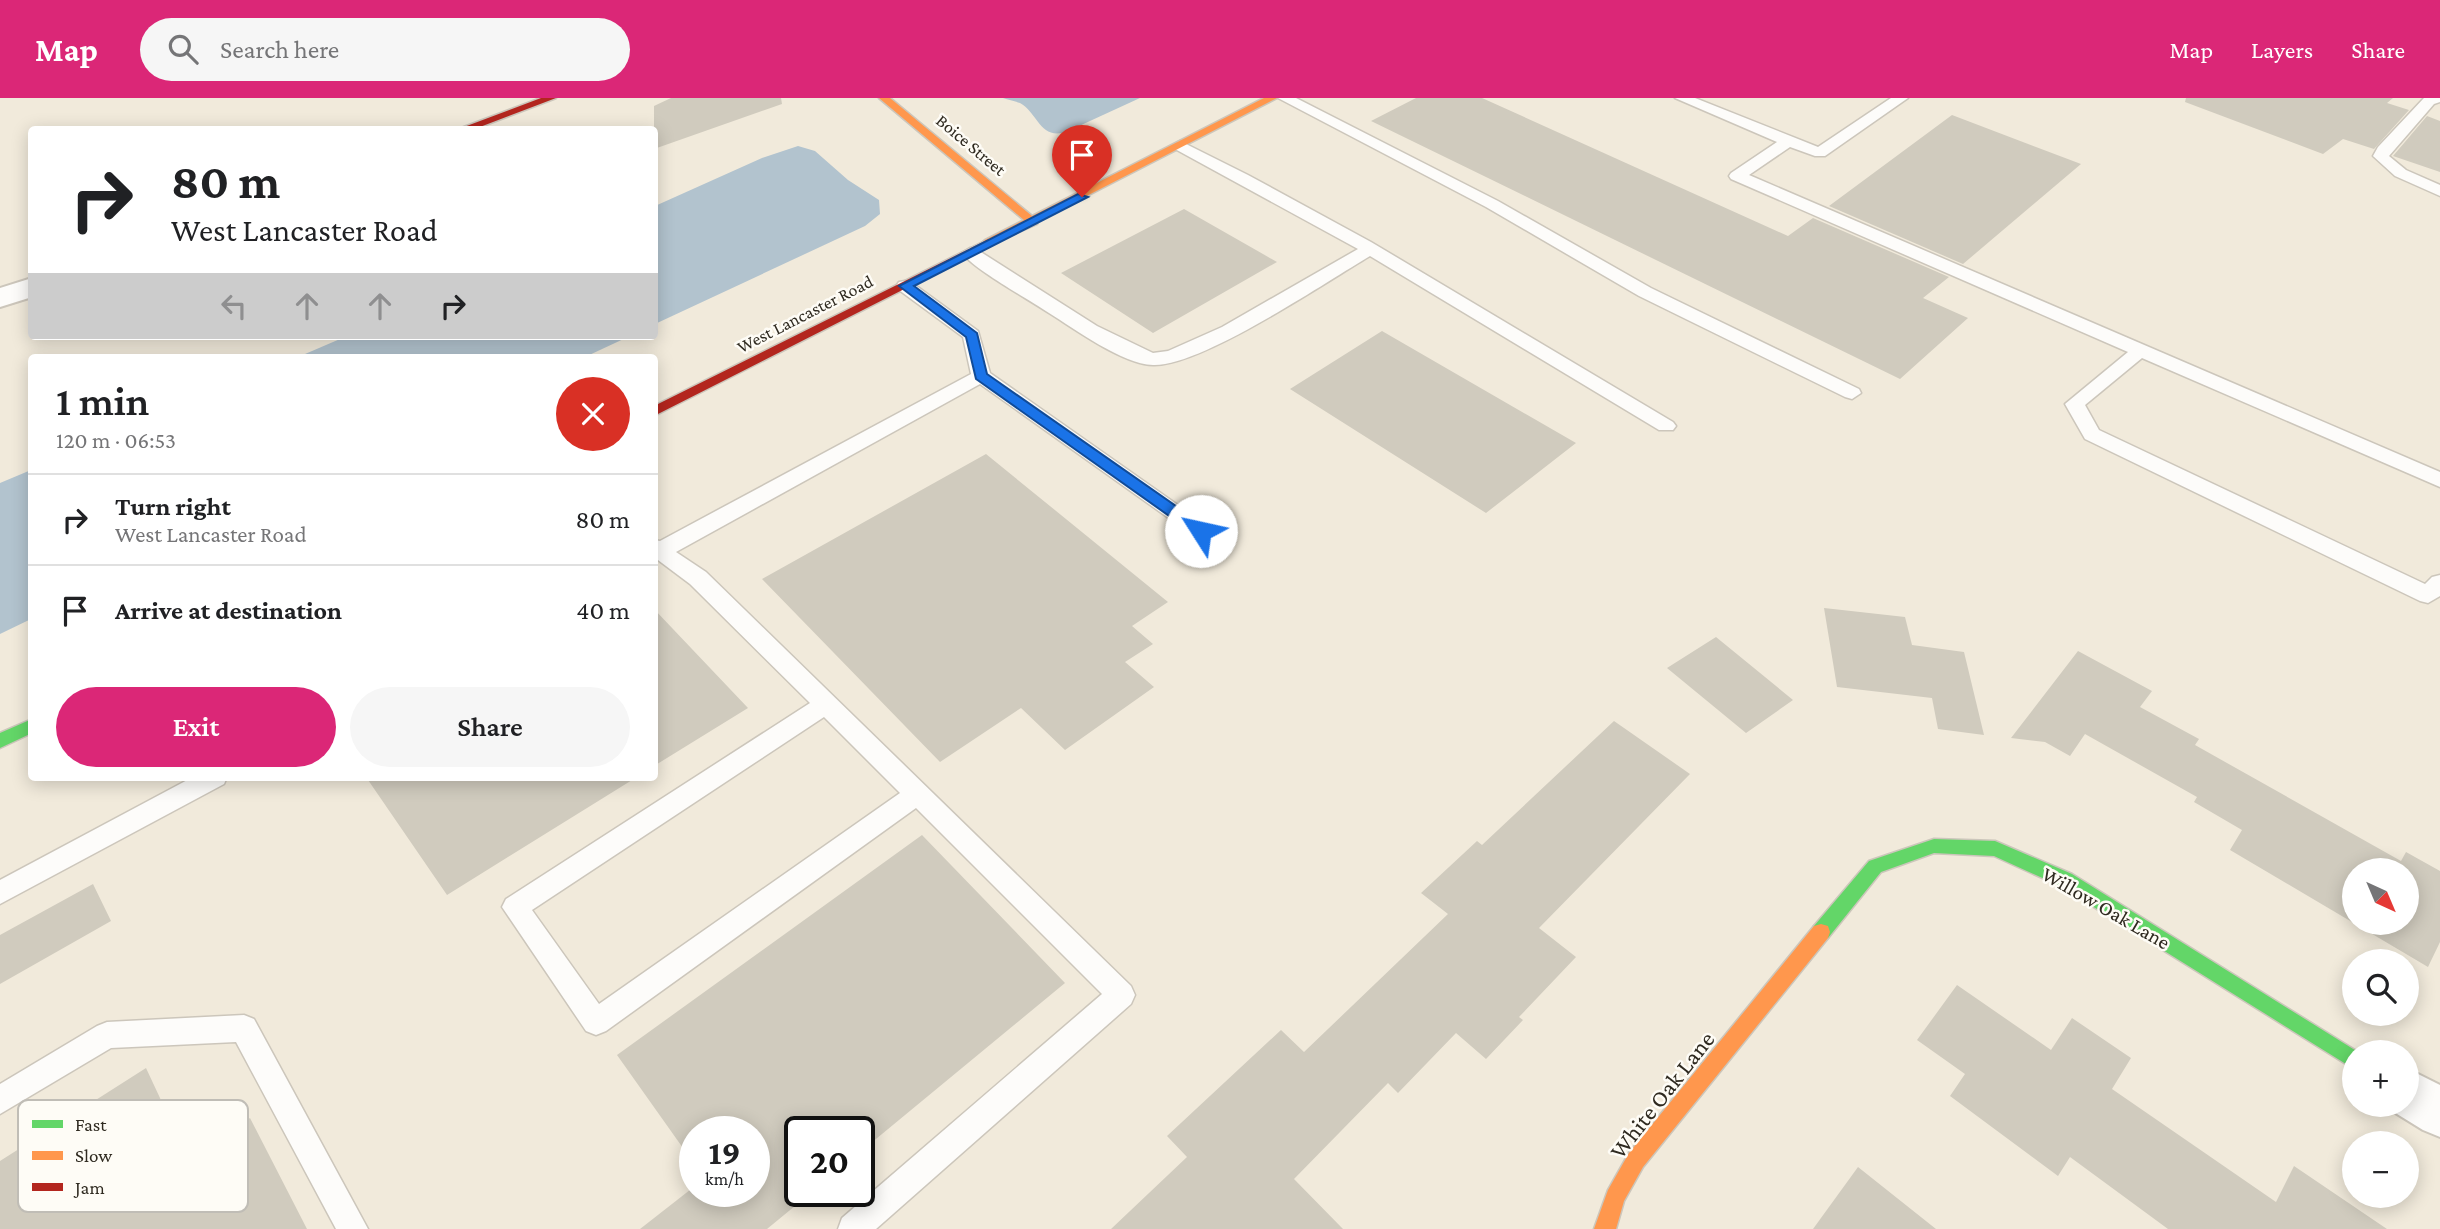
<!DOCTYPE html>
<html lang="en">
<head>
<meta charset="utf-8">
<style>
  :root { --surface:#fff; --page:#f6f6f6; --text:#202124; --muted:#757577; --line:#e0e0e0; --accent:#db2777 }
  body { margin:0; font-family:"Crimson Pro",serif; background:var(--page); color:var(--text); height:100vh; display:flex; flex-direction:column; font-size:26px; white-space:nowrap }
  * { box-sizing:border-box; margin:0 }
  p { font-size:23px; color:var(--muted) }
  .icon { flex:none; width:38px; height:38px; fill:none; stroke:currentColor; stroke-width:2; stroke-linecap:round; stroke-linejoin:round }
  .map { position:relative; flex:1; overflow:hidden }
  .side { position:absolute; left:28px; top:256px; width:630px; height:427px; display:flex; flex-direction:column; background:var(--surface); border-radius:7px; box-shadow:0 4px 18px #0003 }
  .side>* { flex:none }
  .hud { position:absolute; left:28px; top:28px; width:630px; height:214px; border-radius:7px; box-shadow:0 4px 18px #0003; background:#fff; color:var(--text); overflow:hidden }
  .needle { width:46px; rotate:136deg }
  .tools { position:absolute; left:2342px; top:760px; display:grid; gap:14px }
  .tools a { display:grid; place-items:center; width:77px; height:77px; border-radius:50%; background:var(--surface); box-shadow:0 4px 18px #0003; font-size:35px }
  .speed { position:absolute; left:679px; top:1018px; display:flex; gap:14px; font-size:35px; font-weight:700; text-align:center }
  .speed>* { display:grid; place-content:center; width:91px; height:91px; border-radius:50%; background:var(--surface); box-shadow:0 4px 18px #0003; line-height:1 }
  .speed small { font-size:18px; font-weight:400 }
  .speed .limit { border:4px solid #111; border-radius:10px; background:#fff; color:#111 }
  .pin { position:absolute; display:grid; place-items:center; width:60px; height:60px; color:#fff; margin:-72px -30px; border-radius:50% 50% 50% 0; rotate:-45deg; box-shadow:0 0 7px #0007 }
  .pin .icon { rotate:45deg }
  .me { position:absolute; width:77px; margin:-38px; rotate:305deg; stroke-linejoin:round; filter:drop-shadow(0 0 5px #0008) }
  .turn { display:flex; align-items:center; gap:24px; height:147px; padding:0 28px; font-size:32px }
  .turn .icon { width:91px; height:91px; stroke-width:2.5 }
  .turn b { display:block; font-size:49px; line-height:60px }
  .lanes { display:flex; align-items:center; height:66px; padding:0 28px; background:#0003; justify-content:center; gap:35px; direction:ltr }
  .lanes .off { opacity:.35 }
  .round { display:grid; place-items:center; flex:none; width:74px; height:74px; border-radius:37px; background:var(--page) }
  .summary { display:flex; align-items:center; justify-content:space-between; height:119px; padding:0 28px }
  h1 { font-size:42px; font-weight:600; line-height:52px }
  .primary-button { display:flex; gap:14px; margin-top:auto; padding:14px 28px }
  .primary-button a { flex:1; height:80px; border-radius:42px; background:var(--accent); color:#fff; font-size:28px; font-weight:600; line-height:80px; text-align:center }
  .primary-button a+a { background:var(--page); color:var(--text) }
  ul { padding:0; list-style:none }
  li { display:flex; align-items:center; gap:21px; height:91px; padding:0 28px; border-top:2px solid var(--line) }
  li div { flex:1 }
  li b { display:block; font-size:26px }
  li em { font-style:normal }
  header { display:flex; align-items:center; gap:42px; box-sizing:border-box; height:98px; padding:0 35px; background:var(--accent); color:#fff }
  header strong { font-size:33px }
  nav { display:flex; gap:38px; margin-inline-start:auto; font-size:24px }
  .search { width:490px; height:63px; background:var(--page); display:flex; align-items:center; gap:18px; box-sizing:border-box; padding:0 24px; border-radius:38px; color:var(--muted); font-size:26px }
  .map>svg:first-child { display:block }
</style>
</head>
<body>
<header>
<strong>Map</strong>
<div class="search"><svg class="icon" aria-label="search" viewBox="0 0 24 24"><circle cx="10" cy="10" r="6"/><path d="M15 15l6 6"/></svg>Search here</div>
<nav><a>Map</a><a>Layers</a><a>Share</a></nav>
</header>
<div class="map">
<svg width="2440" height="1131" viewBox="0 0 2440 1131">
  <rect width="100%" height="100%" fill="#f1eadb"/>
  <path fill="#b2c3ce" d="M1003 0H1140L1066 34C1040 42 1038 15 1020 5 1015 3 1009 2 1003 0Z
    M798 48 815 53 848 82 879 102 880 116 865 128 655 226V108L762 60Z
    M347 238H630L585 259H298Z
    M31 372V521L0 536V385Z"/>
  <path fill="#d0cbbe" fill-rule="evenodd" d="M671 0H781L782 6 654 51V8Z
    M1416 0H1482L1788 138 1813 120 1949 179 1923 200 1968 220 1900 281 1371 23Z
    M2186 0H2393L2387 5 2409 12 2374 51 2343 41 2323 56 2185 4Z
    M1952 17 2081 66 1963 166 1829 108Z
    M2427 18 2440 23V74L2393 58Z
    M1184 111 1277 164 1153 235 1061 175Z
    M1382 233 1576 345 1486 415 1290 291Z
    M986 356 1168 504 1132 528 1153 546 1125 564 1154 589 1065 652 1021 610 940 664 762 481Z
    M1824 510 1905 519 1912 547 1964 554 1984 637 1938 631 1932 600 1837 589Z
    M654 511 748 610 654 668Z
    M1716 539 1793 602 1746 635 1667 570Z
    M2078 553 2152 593 2140 609 2199 641 2195 647 2401 763 2406 754 2440 773V844L2428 869 2230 752 2242 732 2194 704 2197 699 2085 636 2070 658 2045 644 2011 640ZM2354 772H2406V824H2354Z
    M1614 623 1690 676 1539 830 1576 859 1519 919 1523 922 1486 961 1456 935 1398 995 1388 985 1294 1081 1343 1131H1111L1187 1059 1167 1038 1281 932 1304 954 1448 816 1421 795 1477 743 1482 747Z
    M366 679H637L447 797Z
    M922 737 1065 885 859 1055V1034H800V1094H812L767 1131H640L695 1088V1094H754V1034H695V1067L617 957Z
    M93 786 111 823 0 886V837Z
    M1957 887 2051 952 2072 920 2131 960 2112 991 2276 1104 2294 1068 2387 1131H2168L2070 1059 2058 1078 1950 998 1965 976 1917 942Z
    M146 970 188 1060 250 1020 307 1131H0V1063Z
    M1858 1069 1936 1131H1813Z"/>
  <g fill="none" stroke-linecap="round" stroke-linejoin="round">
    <defs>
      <path id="lane" d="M1278 0H1296L1498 103 1651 190 1859 291 1861 295 1852 301 1845 299 1639 198 1486 109Z
        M1675 0H1695L1818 49 1891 0H1908L1825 58H1815L1790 49 1749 77 2440 374V389L2142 260 2085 307 2099 332 2425 486 2432 479 2440 477V498L2428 505 2420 503 2085 341 2065 306 2128 254 1731 81 1729 78 1731 75 1777 44Z
        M2424 0H2440V4L2434 6 2389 58 2406 72 2440 87V98L2395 78 2373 58 2378 49Z
        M1180 43 1248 77 1371 144 1673 324 1676 328 1673 332H1659L1370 158C1326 184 1200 269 1153 267 1122 266 1075 231 1049 215 1028 201 975 172 962 155L970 150 976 151 1097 228 1153 255 1168 253 1222 229 1358 151 1175 51 1172 48Z
        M905 183 911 184 978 233 990 275 1229 443 1233 448 1229 453 1222 455 1215 453 980 286 676 454 706 474 1131 888 1135 897 1131 906 876 1131H838L842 1120 1102 896 916 710 606 933 596 937 586 933 502 809 506 801 810 605 690 486 658 462 654 463V442L660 443 971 276 963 239 899 192 896 188 899 184ZM824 619 900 695 599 906 532 812Z
        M193 679H227L224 686 0 806V782Z
        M244 917 254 921 368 1131H336L236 944 111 950 0 1016V986L97 928 107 924Z"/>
      <path id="street" d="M32 180V199L0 209V190Z
        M2406 970 2440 987V1039L2423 1032 2389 1011 2387 1006H2406Z"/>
      <path id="fast" d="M32 621V635L0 650V635Z
        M1934 741 1995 743 2072 776 2358 954H2354V971L2060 788 1994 758 1934 755 1881 774 1828 840 1821 842 1814 840 1812 834 1814 828 1869 763Z"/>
      <path id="slow" d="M879 0H890L1032 118 1264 0H1277L1038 123 1037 126 989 147 983 144 985 142 1024 122Z
        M1821 826 1828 828 1830 834 1828 840 1643 1069 1624 1103 1616 1131H1594L1608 1092 1629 1055 1814 828Z"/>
      <path id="jam" d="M541 0H556L472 32H456Z
        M989 141 995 144 993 146 654 318V308Z"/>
    </defs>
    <use href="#lane" stroke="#ccc6bb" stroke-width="3"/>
    <use href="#street" stroke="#ccc6bb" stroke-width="4"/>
    <use href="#fast" stroke="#ccc6bb" stroke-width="3"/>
    <use href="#slow" stroke="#ccc6bb" stroke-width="3"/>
    <use href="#jam" stroke="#ccc6bb" stroke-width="3"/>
    <use href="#lane" fill="#fdfcfa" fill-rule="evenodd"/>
    <use href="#street" fill="#fdfcfa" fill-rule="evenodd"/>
    <use href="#fast" fill="#63d668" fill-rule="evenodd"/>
    <use href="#slow" fill="#ff974d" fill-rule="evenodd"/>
    <use href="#jam" fill="#b3261e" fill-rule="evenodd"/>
  </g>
  <path fill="#1a73e8" stroke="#114b97" stroke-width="2" d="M1078 96 1088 99 914 188 977 235 987 276 1206 429 1208 433 1206 437H1196L976 281 966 239 899 188Z"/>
  <g text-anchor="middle" stroke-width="5" stroke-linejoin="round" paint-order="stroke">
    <g font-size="18" fill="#2f2a20" stroke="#fefcf6">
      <text transform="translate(971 47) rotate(40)" y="6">Boice Street</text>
      <text transform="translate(805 216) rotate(-27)" y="6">West Lancaster Road</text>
    </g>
    <g font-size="21" fill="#2f2a20" stroke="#fefcf6">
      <text transform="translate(2106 810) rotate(30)" y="7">Willow Oak Lane</text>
    </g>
    <g font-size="24" fill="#2f2a20" stroke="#fefcf6">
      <text transform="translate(1662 997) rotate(-52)" y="8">White Oak Lane</text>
    </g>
  </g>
  <rect x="18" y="1002" width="230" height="112" rx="10" fill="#fefcf6" stroke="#c0bdb6" stroke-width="2"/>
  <rect x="32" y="1022" width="31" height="8" fill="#63d668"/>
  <rect x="32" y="1053" width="31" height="9" fill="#ff974d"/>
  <rect x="32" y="1085" width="31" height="8" fill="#b3261e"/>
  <g font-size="19" fill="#2f2a20">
    <text x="75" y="1033">Fast</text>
    <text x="75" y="1064">Slow</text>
    <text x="75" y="1096">Jam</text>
  </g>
</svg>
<div class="tools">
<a><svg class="needle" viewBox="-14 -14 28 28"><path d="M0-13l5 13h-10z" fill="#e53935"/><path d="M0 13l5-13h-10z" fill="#757577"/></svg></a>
<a><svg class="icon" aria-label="search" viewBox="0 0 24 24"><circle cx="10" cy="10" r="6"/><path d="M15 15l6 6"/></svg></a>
<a>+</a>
<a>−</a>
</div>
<div class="speed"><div>19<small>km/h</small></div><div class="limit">20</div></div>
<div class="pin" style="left:1082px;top:99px;background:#d93025"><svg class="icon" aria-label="arrive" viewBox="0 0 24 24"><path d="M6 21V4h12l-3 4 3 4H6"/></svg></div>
<svg class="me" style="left:1201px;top:433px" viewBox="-20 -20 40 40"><circle r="19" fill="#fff"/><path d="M0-13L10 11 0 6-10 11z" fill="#1a73e8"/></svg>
<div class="hud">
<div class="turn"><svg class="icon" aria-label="right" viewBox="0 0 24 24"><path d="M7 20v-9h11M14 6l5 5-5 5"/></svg><div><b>80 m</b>West Lancaster Road</div></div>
<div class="lanes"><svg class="icon off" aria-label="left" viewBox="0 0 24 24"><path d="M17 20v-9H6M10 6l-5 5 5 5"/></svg><svg class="icon off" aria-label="ahead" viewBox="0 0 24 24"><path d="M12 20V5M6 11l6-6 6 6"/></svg><svg class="icon off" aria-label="ahead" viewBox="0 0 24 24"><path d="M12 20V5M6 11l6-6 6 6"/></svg><svg class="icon" aria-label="right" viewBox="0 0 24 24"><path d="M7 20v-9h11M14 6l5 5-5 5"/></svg></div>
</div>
<section class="side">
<div class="summary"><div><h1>1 min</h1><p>120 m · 06:53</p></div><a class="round" style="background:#d93025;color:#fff"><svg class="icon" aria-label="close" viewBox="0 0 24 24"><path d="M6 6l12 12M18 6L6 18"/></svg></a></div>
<ul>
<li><svg class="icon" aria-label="right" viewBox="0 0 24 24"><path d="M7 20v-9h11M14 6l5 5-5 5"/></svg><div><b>Turn right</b><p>West Lancaster Road</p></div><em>80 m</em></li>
<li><svg class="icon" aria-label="arrive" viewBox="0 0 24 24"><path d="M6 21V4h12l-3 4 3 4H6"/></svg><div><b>Arrive at destination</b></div><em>40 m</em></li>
</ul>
<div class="primary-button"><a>Exit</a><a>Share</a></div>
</section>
</div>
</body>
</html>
